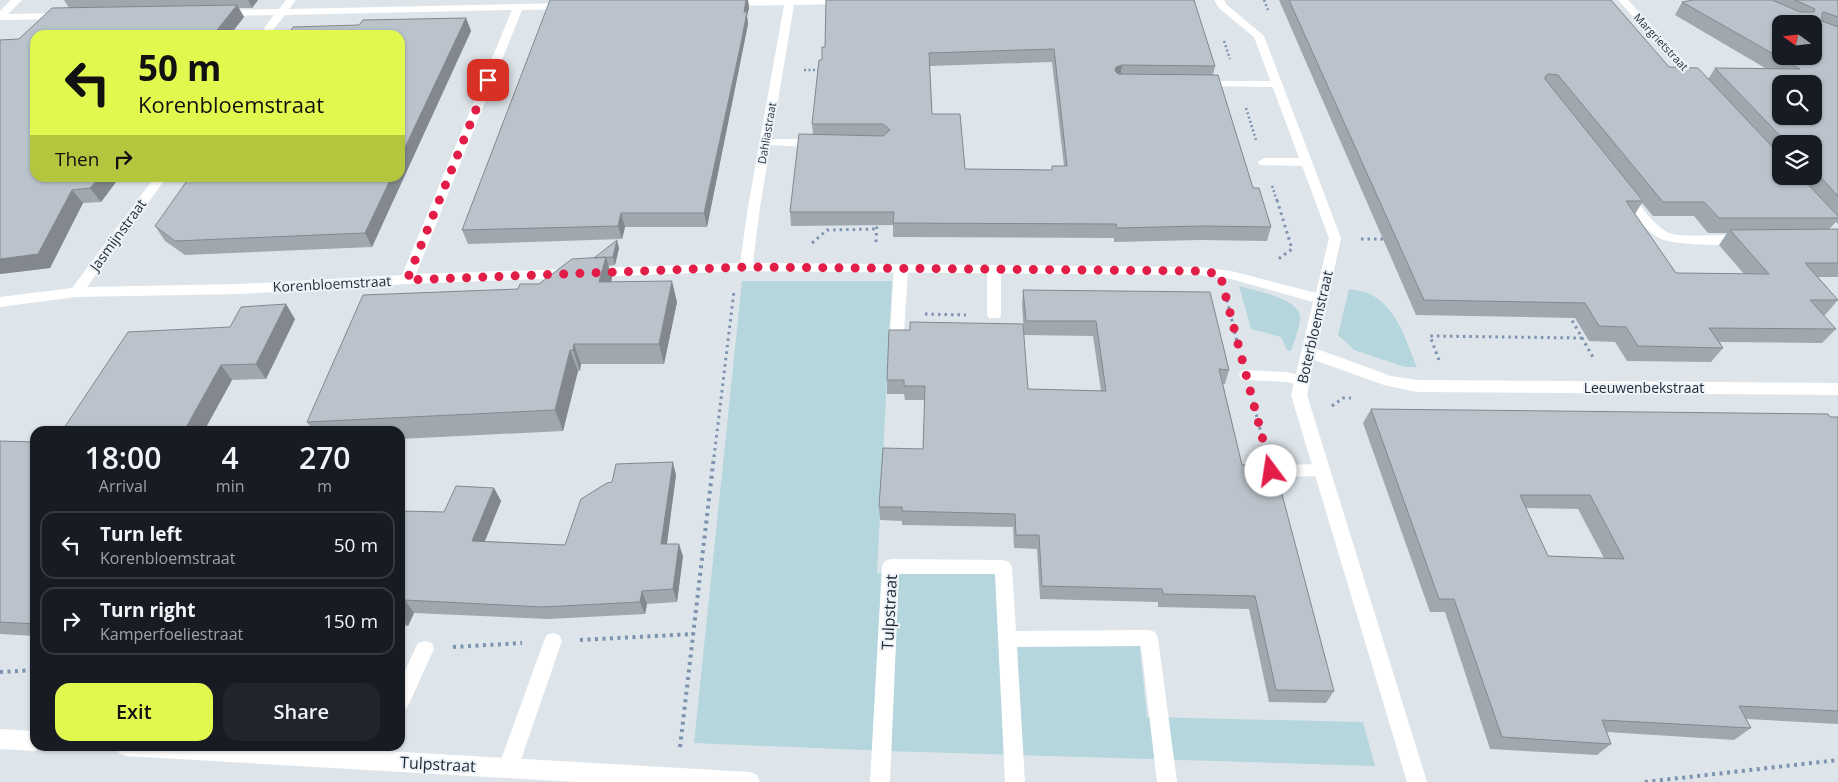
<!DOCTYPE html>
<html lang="en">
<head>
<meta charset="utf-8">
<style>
  :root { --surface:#171b24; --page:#20242c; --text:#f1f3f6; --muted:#9ea1a6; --line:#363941; --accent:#e1f84e }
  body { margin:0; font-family:"Open Sans",sans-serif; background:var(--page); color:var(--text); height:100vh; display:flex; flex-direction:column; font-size:19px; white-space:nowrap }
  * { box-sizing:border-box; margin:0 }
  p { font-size:16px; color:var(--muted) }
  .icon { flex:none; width:28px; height:28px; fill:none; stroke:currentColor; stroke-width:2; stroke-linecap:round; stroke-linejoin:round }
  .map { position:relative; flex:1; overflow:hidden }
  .side { position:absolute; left:30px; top:426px; width:375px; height:325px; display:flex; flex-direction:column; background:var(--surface); border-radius:15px; box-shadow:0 1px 4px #0004 }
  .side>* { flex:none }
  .guide { position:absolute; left:30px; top:30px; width:375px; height:152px; border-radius:15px; box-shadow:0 1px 4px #0004; background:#e1f84e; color:#111; overflow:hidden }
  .needle { width:32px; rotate:285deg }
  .fabs { position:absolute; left:1772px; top:15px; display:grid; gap:10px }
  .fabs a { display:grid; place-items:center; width:50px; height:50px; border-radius:10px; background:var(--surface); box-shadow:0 1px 4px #0004; font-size:25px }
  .pin { position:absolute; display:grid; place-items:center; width:42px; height:42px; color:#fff; margin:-21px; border-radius:10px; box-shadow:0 2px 8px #0006 }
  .me { position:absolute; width:55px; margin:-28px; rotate:346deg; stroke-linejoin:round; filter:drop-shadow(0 0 4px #0008) }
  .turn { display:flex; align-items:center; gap:18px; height:105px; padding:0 25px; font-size:22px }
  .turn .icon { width:65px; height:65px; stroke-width:2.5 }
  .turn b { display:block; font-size:35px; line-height:42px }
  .then { display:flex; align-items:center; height:48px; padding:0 25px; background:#0003; gap:10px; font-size:19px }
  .eta { display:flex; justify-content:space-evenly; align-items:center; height:85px; text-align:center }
  .eta b { font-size:30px; font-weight:600; line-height:35px }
  .primary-button { display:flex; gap:10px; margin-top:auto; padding:10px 25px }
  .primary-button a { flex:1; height:58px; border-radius:15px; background:var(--accent); color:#111; font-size:20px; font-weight:600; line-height:58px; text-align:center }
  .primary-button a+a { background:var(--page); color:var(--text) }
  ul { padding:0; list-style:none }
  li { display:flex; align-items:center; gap:15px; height:68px; margin:0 10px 8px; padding:0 15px; border:2px solid var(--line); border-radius:15px }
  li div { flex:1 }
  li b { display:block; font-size:19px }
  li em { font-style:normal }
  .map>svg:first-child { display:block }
</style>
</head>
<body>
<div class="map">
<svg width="1838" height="782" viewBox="0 0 1838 782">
  <rect width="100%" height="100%" fill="#dee5ea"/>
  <path fill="#b5d6dd" d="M742 281H892L877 573 1005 574 1007 631H1138L1147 717 1363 722 1375 766 886 751 694 743Z
    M1239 286C1254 291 1303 298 1300 320 1299 330 1294 341 1291 351L1287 350 1281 337 1251 329Z
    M1349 289C1355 290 1363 291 1368 293 1397 306 1406 341 1417 367H1405L1354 350 1338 335Z"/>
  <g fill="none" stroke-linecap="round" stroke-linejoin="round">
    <path stroke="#7c92af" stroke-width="2.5" stroke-dasharray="2 2.5" stroke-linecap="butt" d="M1264 0 1268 10
      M1224 41 1230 59
      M804 70H823
      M1246 108 1256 140
      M1272 186 1277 201"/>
    <path stroke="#7c92af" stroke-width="3" stroke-dasharray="2.5 4" stroke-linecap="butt" d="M1277 200 1292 249 1277 260
      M1361 239H1387
      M876 242 877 221
      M812 243 827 230 877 229
      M1227 300 1239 350
      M925 314 966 315
      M1569 315 1594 359
      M1439 360 1430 336 1582 338
      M1253 402 1264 444
      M1332 406 1343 398H1351
      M714 457 734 291"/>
    <path stroke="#7c92af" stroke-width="4" stroke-dasharray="3 4.5" stroke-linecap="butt" d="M580 640 693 634
      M453 647 522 643
      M0 672 35 670
      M680 747 714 456
      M1645 782 1838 760"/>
    <path fill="#fff" fill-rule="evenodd" d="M1201 81H1277L1282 84 1277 87 1197 86 1196 84Z
      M765 139H819L825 143 819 147 761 145 759 143Z
      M1264 158H1307L1313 162 1307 166 1260 165 1258 162Z
      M901 264 906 265 908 268 904 333 902 337H892L890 333 894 268 896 265Z
      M994 265 999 266 1001 269V315L999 318H989L987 315V269L989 266Z
      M1246 370 1287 372 1308 377 1310 381 1308 385 1303 386 1287 382 1246 380 1241 379 1239 375 1241 371Z
      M1322 464 1328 465 1330 470 1328 475 1322 476 1271 477 1265 476 1263 471 1265 466 1271 465Z
      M553 633 559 635 562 641 518 768 515 775 508 778 501 775 498 768 544 641 547 635Z
      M425 641 432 643 434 649 407 708 400 711V681L418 643Z"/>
    <path fill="#fff" fill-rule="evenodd" d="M11 0H22L8 14 63 13 68 16 63 19 0 20V11Z
      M286 0H296L289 9 568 3 573 6 568 9 522 10 416 274 740 263 748 207 784 5 728 6 723 3 731 0H892L887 3 794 5 760 207 753 263 1200 267 1231 271 1316 293 1329 238 1254 37 1220 9 1214 0H1224L1227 5 1264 36 1341 238 1317 349 1391 376 1417 380 1838 383V395L1417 392 1384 385 1314 360 1307 395 1427 782H1407L1291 395 1313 302 1231 279 1200 275 746 271 407 284 240 294 76 297 0 307V297L72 288 154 178H166L87 287 240 284 402 275 512 10 285 15 269 35H259L274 15 221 16 216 13 221 10 279 9Z
      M1618 0H1628L1702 80 1703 82 1702 84H1694Z
      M1626 190 1630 191C1641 205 1651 223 1667 232 1684 241 1743 229 1750 239 1743 249 1671 245 1659 238 1642 229 1630 209 1620 194Z
      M891 559 1003 560 1009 562 1012 567 1016 631 1149 630 1155 632 1158 638 1177 782H1157L1141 646 1017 647 1025 782H1005L995 574H899L890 782H870L882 566 885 561Z
      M0 729 35 731V746H43L35 751 0 749Z
      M116 746H300L750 772 757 775 760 782H577L126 756 119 753Z"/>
  </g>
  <path fill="#a0a8af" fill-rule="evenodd" d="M64 0H258L252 8H239L244 17 230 35H35L119 178 101 202 83 203 50 268 0 274V40L19 39 69 8Z
    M746 0H748L749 8 747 16 748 24 707 227H625L622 239 468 244 462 230Z
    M826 0 1215 66 1213 75 1253 188 1271 227 1267 241 1200 240 1114 242V238L893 237V225L791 226 790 212 813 135 812 124 825 47ZM1052 62 1064 166H1052V170L965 169 932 114 930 66Z
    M1279 0H1611L1669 67 1709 78 1715 68H1765L1675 15 1682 2 1693 0H1838V224L1836 222 1829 229H1838V277H1818L1838 300 1825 315H1823L1836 329 1822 343 1720 342 1723 348 1711 362 1627 361 1615 342 1589 341 1575 318 1416 315ZM1781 144H1814V176H1781ZM1642 203 1653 216H1694L1708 233H1727L1719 245 1744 274 1676 273 1635 214Z
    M466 18 471 31 372 247 185 255 165 241 155 226 359 25Z
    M619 248 615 265 608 266 612 278 611 282 677 302 664 364H581L580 371H578L563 431 400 439V431H313L307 422 518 289 539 284 594 258Z
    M1023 290 1229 370 1225 384H1223L1242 465 1334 691 1326 703 1269 702 1249 609 1158 607V602L1040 599 1037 549 1014 548 1013 527 902 525V521L880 520 879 507 923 449 925 400H905L904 394H887V380L910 330 1028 389 1101 391 1093 336 1024 335 1022 305Z
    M295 319 266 379 232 380 204 431H62L230 327Z
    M1371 409 1838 417V724L1746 719 1751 728 1734 740 1607 732 1611 744 1597 755 1490 749 1445 612H1430L1363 423ZM1526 508 1578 509 1604 558 1548 556Z
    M0 441 35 442V636L0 634Z
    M676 475 667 544 683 556 677 602 647 604 645 614 548 619 414 613 408 626H400V517L444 512 494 488 501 501 485 541 565 545 612 482Z"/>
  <path fill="#82888e" d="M248 0H258L252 8Z
    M746 0H748L749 8 747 16 748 24 707 227 704 213Z
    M237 5 244 17 230 35H213Z
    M466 18 471 31 372 247 365 233 391 178H400V158Z
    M1122 65 1120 78 1113 84 1116 67Z
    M99 178H119L101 202 90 188Z
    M72 190 83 203 50 268 0 274V259Z
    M621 213 625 227 622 239 618 226Z
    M617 240 619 248 615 265 613 257Z
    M606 257 612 278 606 302 599 282Z
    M672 281 677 302 664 364 659 344Z
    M286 304 295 319 266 379 256 364Z
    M574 344 581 364 580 371 573 350Z
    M570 350 578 371 563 431 555 410Z
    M221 365 232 380 204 431H184Z
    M673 462 676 475 665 557 661 544Z
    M494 488 501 501 480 553 472 541Z
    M679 544 683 556 677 602 673 589Z
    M642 591 647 604 645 614 640 602Z
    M405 600 414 613 408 626 400 615V612Z"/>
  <path fill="#bac3cb" stroke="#82888e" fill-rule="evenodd" d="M550 0H746L744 12H747L740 48 704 213H621L618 226 462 230Z
    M826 0H1194L1215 66 1122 65 1116 67 1115 71 1118 74 1218 75 1253 188H1259L1271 227 1203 226 1117 228 1116 224 893 223 894 212H790L799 134 883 136 890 130 883 124H812L819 60H822V47H825ZM1054 49 1067 166H1052V170L965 169 960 114H932L929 53Z
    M1289 0H1611L1669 67 1698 68 1781 156V176H1800L1838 216V218H1719L1704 202H1663L1558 75 1548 74 1545 77V79L1643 201H1626L1676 273 1769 274 1730 230 1838 229V263H1805L1838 300H1810L1836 329 1709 328 1723 348 1638 346 1626 327 1599 326 1585 303 1424 300Z
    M1693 0H1772L1800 12H1814L1815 9 1795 0H1838V17L1824 12 1822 13V21L1838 27V196L1814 170V144H1788L1715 68 1800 69 1682 2ZM1781 24H1814V56H1781ZM1781 84H1814V116H1781Z
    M237 5 213 35H35V178H99L90 188 72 190 38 254 0 259V40L19 39 52 8Z
    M466 18 400 158V35H288L293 27 359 25 363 20Z
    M189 178H391L365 233 175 241 155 226Z
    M617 240 613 257 594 258Z
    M606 257 599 282 672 281 659 344H574L573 350H570L555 410 307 422 363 295 518 289 520 284H539L572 259Z
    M1023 290 1210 292 1229 370 1219 369 1242 465H1267L1273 483H1279L1334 691 1276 690 1255 596 1163 594 1162 589 1042 586 1039 535H1016L1015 514 902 511V507H879L883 448 923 449 925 386H904V380H887L889 330H910V322L1023 324 1028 389 1106 391 1096 321H1026Z
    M286 304 256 364 221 365 184 431H62L128 332 230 327 241 307Z
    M1371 409 1828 414 1830 417H1838V711L1739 706 1751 728 1602 720 1611 744 1502 737 1454 599H1439ZM1520 495H1590L1624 559 1548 556Z
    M0 441 35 442V624L0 622Z
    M673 462 661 544H679L673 589 642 591 640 602 542 607 405 600 400 612V517L403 511 444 512 456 486 494 488 472 541 565 545 581 499 607 483 612 482 616 464Z"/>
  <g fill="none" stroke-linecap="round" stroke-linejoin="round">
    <path stroke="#e11d48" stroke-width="9" stroke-dasharray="0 16.2" d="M488 80 407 280 746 267 1200 271 1220 274 1271 471"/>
  </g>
  <g text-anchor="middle" stroke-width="4" stroke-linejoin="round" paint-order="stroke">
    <g font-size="11" fill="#1f293a" stroke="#eef3f7">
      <text transform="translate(1661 42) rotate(47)" y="4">Margrietstraat</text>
      <text transform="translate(767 133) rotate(-80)" y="4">Dahliastraat</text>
    </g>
    <g font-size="14" fill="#1f293a" stroke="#eef3f7">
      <text transform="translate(118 235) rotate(-54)" y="5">Jasmijnstraat</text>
      <text transform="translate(332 284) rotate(-3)" y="5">Korenbloemstraat</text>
      <text transform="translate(1315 327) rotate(-77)" y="5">Boterbloemstraat</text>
      <text x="1644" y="393">Leeuwenbekstraat</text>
    </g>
    <g font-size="16" fill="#1f293a" stroke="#eef3f7">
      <text transform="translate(889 612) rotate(-87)" y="6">Tulpstraat</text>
      <text transform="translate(438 764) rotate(3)" y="6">Tulpstraat</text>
    </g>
  </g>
</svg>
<div class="fabs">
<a><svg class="needle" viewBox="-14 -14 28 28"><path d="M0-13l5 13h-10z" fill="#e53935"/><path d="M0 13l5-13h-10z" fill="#9ea1a6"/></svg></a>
<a><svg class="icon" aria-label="search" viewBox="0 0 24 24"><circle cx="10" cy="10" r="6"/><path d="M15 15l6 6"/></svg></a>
<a><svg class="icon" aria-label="layers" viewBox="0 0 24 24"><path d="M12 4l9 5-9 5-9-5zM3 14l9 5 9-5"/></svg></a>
</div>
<div class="pin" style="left:488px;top:80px;background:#d93025"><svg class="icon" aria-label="arrive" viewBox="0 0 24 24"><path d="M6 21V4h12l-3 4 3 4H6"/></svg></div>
<svg class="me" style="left:1271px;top:471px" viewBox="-20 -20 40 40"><circle r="19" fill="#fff"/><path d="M0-13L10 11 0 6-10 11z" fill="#e11d48"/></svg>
<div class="guide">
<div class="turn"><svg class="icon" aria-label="left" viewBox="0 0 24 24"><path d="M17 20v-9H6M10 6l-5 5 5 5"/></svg><div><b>50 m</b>Korenbloemstraat</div></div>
<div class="then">Then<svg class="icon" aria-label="right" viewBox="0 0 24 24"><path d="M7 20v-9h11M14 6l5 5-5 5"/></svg></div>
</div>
<section class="side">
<div class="eta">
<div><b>18:00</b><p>Arrival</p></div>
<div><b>4</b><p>min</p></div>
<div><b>270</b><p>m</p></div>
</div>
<ul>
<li><svg class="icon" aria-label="left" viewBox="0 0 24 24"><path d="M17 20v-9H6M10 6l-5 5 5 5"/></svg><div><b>Turn left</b><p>Korenbloemstraat</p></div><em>50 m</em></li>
<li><svg class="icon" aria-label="right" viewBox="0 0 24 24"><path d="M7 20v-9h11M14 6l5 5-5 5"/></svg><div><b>Turn right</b><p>Kamperfoeliestraat</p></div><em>150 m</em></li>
</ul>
<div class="primary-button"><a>Exit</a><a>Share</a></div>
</section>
</div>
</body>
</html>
